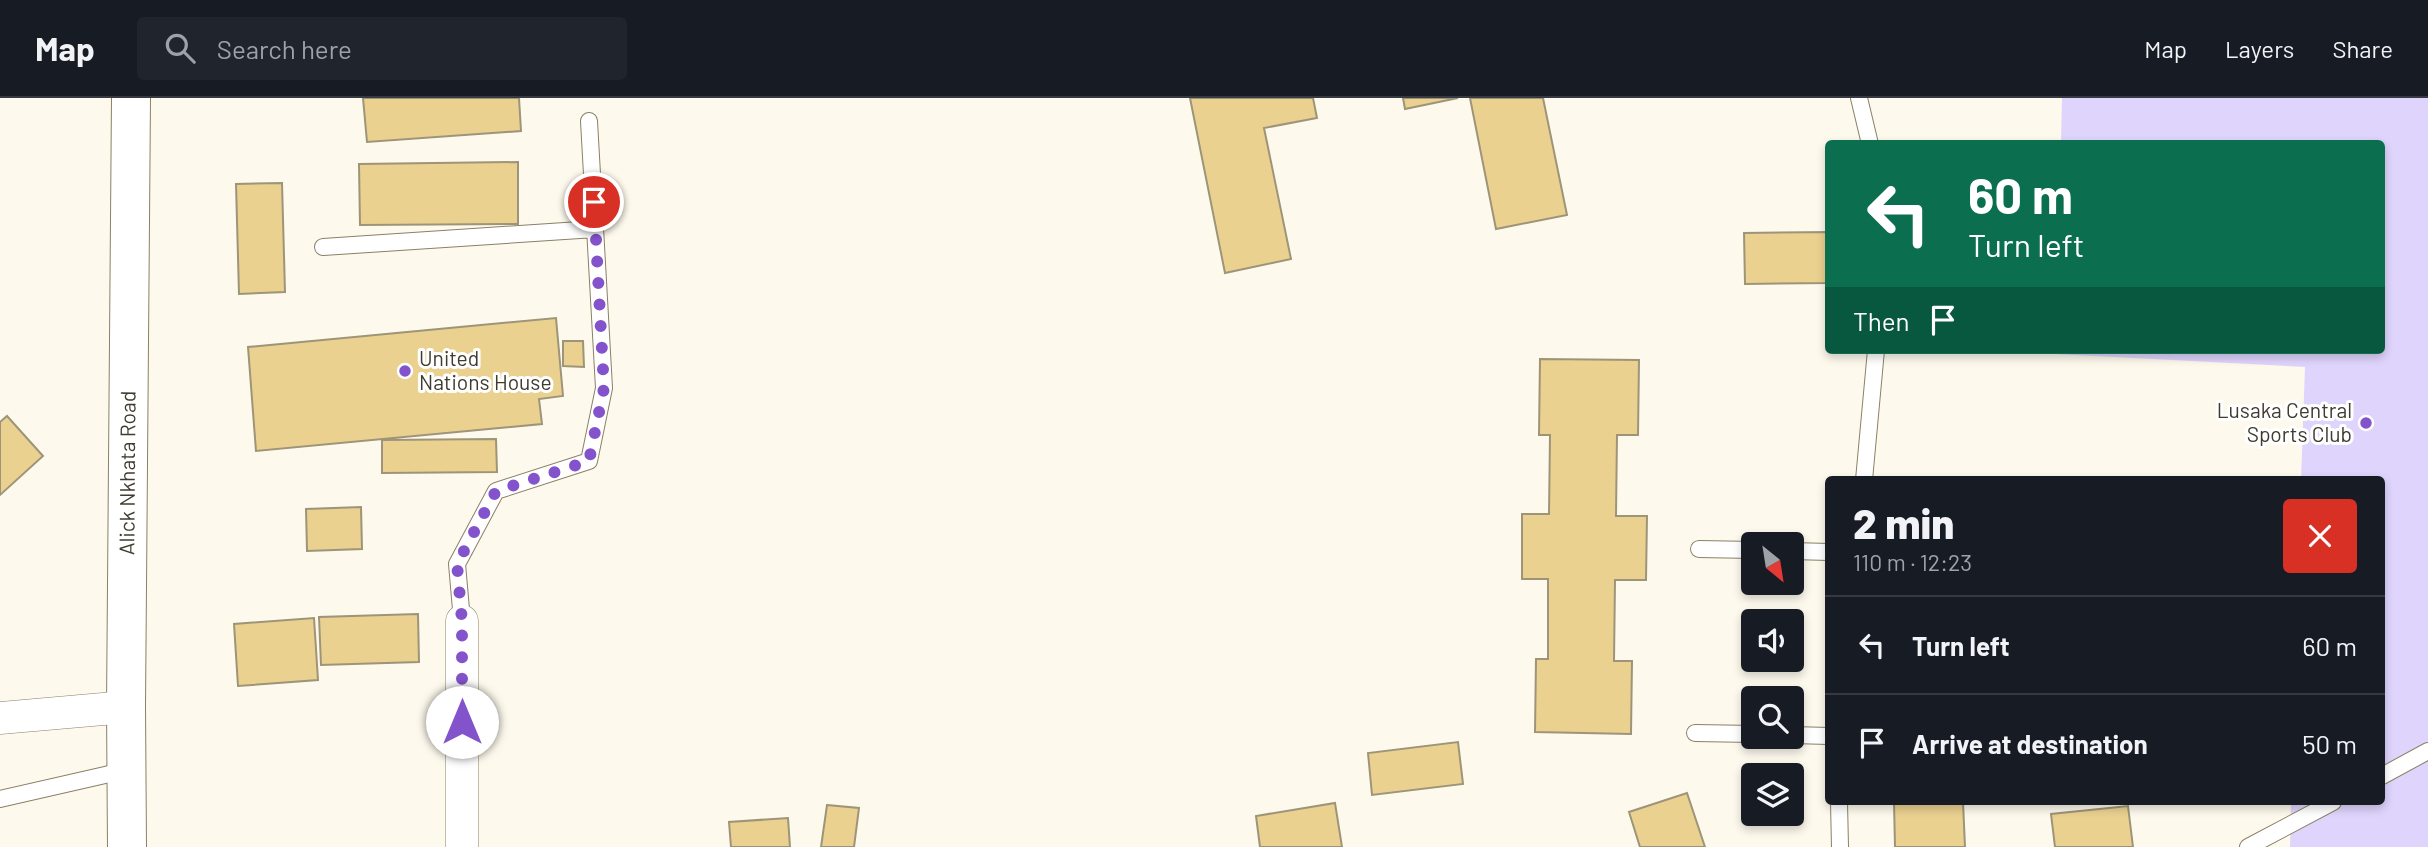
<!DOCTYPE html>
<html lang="en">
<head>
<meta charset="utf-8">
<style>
  :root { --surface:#171b24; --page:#20242c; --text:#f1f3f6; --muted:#9ea1a6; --line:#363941 }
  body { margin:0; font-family:Barlow,sans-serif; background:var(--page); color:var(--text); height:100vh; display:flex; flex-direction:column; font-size:26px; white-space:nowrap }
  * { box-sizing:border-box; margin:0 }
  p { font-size:23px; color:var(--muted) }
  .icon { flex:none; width:38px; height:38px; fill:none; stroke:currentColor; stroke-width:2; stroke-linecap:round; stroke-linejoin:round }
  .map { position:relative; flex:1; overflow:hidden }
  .sheet { position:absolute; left:1825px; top:378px; width:560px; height:329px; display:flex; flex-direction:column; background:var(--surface); border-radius:7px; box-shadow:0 4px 10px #0003 }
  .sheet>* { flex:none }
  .hud { position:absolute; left:1825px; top:42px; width:560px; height:214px; border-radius:7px; box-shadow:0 4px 10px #0003; background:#0b6e4f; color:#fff; overflow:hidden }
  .needle { width:46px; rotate:150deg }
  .tools { position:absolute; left:1741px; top:434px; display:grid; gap:14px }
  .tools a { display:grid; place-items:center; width:63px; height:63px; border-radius:7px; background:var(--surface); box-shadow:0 4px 10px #0003; font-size:35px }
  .pin { position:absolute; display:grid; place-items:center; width:60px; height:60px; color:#fff; margin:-30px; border:4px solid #fff; border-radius:50%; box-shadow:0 2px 7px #0007 }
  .me { position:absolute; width:77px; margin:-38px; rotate:0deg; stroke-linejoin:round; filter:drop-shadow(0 0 5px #0008) }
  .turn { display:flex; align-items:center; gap:24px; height:147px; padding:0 28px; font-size:32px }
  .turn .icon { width:91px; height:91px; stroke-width:2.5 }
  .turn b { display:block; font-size:49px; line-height:60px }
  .then { display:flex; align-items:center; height:66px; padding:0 28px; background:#0003; gap:14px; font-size:26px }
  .round { display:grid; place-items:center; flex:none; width:74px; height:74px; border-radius:7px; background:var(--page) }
  .overview { display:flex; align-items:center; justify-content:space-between; height:119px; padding:0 28px }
  h1 { font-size:42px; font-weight:800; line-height:52px }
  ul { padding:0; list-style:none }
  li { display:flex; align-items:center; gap:21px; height:98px; padding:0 28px; border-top:2px solid var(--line) }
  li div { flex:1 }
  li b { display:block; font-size:26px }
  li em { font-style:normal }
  header { display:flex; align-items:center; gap:42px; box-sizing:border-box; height:98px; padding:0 35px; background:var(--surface); border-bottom:2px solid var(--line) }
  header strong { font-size:33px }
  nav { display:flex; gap:38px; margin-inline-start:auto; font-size:24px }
  .search { width:490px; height:63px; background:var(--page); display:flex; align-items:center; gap:18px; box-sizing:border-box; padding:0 24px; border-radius:7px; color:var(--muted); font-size:26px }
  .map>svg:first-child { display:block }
</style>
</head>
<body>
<header>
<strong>Map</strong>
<div class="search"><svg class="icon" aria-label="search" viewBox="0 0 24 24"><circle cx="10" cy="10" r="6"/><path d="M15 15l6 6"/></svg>Search here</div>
<nav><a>Map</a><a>Layers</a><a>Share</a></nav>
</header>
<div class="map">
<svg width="2428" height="749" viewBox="0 0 2428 749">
  <rect width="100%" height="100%" fill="#fdf9ed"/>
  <path fill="#dfd4fc" d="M2062 0H2428V749H2290L2291 704H2382V382L2301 381 2305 269 2056 256V252H2382V46L2061 45Z"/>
  <path fill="#ead190" stroke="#9e9478" stroke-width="2" d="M363 0H519L521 33 367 44Z
    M1190 0H1313L1317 20 1264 30 1291 161 1225 175Z
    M1403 0H1458L1405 11Z
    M1470 0H1543L1567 117 1496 131Z
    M518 64V126L360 127 359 66Z
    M282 85 285 194 239 196 236 86Z
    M1829 134V185L1745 186 1744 135Z
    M556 220 563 298 539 301 542 326 256 353 248 249Z
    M563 243H583L584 269 563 268Z
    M1540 261 1639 262 1638 337H1617L1616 418H1647L1646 482H1615L1614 563H1632L1631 636 1535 634 1536 561H1548V481H1522V416H1549L1550 337H1539Z
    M7 318 43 358 0 397V324Z
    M496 341 497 374 382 375V342Z
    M361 409 362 451 307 453 306 411Z
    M418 516 419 564 321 567 319 519Z
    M314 520 318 582 238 588 234 526Z
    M1458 644 1463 686 1372 697 1368 655Z
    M1687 695 1705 749H1640L1629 714Z
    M1894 704H1963L1965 749H1895Z
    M1335 705 1342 749H1260L1256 718Z
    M827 707 859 710 854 749H821Z
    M2128 708 2133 749H2055L2051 716Z
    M788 720 790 749H731L729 724Z"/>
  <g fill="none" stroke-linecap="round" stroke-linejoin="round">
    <defs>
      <path id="service" d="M1859 0 1870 46
        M323 149 595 131
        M1864 382 1876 252
        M1699 451 1754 452
        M1792 453 1829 454
        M462 523 457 466 496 393 589 363 604 290 589 23
        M1695 635 1754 636
        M1792 637 1829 638
        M2382 678 2428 653
        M0 701 127 672
        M1839 704 1840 749
        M2248 749 2333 704"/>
      <path id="minor" d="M462 523V749
        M0 620 126 609"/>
      <g id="secondary">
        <path id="s1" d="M127 749 126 609 131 0"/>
      </g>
    </defs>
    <use href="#service" stroke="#8b8066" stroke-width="18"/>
    <use href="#minor" stroke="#8b8066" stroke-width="33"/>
    <use href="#secondary" stroke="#8b8066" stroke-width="40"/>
    <use href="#service" stroke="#fff" stroke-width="16"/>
    <use href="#minor" stroke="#fff" stroke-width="32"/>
    <use href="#secondary" stroke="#fff" stroke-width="38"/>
  </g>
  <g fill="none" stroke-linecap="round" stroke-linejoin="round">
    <path stroke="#8353cc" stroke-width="12" stroke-dasharray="0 21.6" d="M462 624V523L457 466 496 393 589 363 604 290 594 104"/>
  </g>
  <g fill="#8353cc" stroke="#fff" stroke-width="2.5">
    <circle cx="405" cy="273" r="7"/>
    <circle cx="2366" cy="325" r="7"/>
  </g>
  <g text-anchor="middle" stroke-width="6" stroke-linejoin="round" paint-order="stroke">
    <g font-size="21" fill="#3f3b2f" stroke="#fff" text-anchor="start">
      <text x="419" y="268">United<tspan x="419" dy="24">Nations House</tspan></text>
      <text x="2352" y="320" text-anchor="end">Lusaka Central<tspan x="2352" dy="24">Sports Club</tspan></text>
    </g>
    <g font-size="21" fill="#3f3b2f" stroke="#fff">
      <text dy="7" stroke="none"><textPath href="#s1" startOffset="374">Alick Nkhata Road</textPath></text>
    </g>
  </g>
</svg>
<div class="tools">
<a><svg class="needle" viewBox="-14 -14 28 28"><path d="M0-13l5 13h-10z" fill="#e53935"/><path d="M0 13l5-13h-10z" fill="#9ea1a6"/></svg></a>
<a><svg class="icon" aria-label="sound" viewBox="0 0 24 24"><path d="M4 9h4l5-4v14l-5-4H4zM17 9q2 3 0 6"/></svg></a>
<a><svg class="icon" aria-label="search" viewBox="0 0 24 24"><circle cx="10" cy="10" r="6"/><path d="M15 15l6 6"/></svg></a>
<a><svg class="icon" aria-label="layers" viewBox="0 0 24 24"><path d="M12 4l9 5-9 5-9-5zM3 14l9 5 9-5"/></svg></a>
</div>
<div class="pin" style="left:594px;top:104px;background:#d93025"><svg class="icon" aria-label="arrive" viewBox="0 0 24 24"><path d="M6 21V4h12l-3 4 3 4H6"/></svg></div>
<svg class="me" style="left:462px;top:624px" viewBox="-20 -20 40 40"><circle r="19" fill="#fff"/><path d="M0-13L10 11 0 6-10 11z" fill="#8353cc"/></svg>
<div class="hud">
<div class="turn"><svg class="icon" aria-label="left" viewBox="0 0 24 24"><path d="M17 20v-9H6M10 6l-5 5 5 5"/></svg><div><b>60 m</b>Turn left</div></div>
<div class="then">Then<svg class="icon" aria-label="arrive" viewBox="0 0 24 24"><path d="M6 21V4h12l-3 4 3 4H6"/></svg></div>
</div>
<section class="sheet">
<div class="overview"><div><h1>2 min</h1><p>110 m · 12:23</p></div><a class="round" style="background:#d93025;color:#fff"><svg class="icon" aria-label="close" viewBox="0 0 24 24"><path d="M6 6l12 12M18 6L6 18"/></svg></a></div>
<ul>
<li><svg class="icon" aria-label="left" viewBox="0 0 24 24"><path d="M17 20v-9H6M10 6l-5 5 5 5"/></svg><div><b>Turn left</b></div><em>60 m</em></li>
<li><svg class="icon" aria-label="arrive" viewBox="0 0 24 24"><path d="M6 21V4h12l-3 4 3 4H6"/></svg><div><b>Arrive at destination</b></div><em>50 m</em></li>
</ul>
</section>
</div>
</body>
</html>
